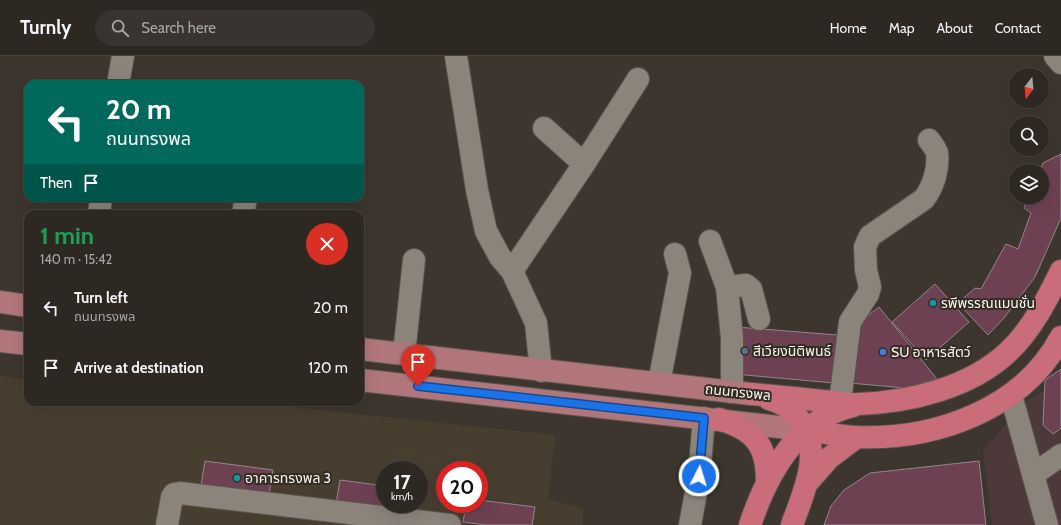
<!DOCTYPE html>
<html lang="en">
<head>
<meta charset="utf-8">
<style>
  :root { --surface:#2d2822; --page:#39342f; --text:#f1f3f6; --muted:#a7a6a5; --line:#484440 }
  body { margin:0; font-family:Cabin,"Noto Sans Thai",sans-serif; background:var(--page); color:var(--text); height:100vh; display:flex; flex-direction:column; font-size:15px; white-space:nowrap }
  * { box-sizing:border-box; margin:0 }
  p { font-size:13px; color:var(--muted) }
  .icon { flex:none; width:22px; height:22px; fill:none; stroke:currentColor; stroke-width:2; stroke-linecap:round; stroke-linejoin:round }
  .map { position:relative; flex:1; overflow:hidden }
  .sheet { position:absolute; left:24px; top:154px; width:340px; height:196px; display:flex; flex-direction:column; background:var(--surface); border-radius:12px; box-shadow:0 4px 16px #0002,0 0 0 1px var(--line) }
  .sheet>* { flex:none }
  .hud { position:absolute; left:24px; top:24px; width:340px; height:122px; border-radius:12px; box-shadow:0 4px 16px #0002,0 0 0 1px var(--line); background:#00695c; color:#fff; overflow:hidden }
  .needle { width:26px; rotate:196deg }
  .fabs { position:absolute; left:1009px; top:12px; display:grid; gap:8px }
  .fabs a { display:grid; place-items:center; width:40px; height:40px; border-radius:50%; background:var(--surface); box-shadow:0 4px 16px #0002,0 0 0 1px var(--line); font-size:20px }
  .speed { position:absolute; left:376px; top:405px; display:flex; gap:8px; font-size:20px; font-weight:700; text-align:center }
  .speed>* { display:grid; place-content:center; width:52px; height:52px; border-radius:50%; background:var(--surface); box-shadow:0 4px 16px #0002,0 0 0 1px var(--line); line-height:1 }
  .speed small { font-size:10px; font-weight:400 }
  .speed .limit { border:6px solid #d22; background:#fff; color:#111 }
  .pin { position:absolute; display:grid; place-items:center; width:34px; height:34px; color:#fff; margin:-41px -17px; border-radius:50% 50% 50% 0; rotate:-45deg; box-shadow:0 0 4px #0007 }
  .pin .icon { rotate:45deg }
  .me { position:absolute; width:44px; margin:-22px; rotate:5deg; stroke-linejoin:round; filter:drop-shadow(0 0 3px #0008) }
  .turn { display:flex; align-items:center; gap:14px; height:84px; padding:0 16px; font-size:18px }
  .turn .icon { width:52px; height:52px; stroke-width:2.5 }
  .turn b { display:block; font-size:28px; line-height:34px }
  .then { display:flex; align-items:center; height:38px; padding:0 16px; background:#0003; gap:8px; font-size:15px }
  .round { display:grid; place-items:center; flex:none; width:42px; height:42px; border-radius:21px; background:var(--page) }
  .headline { display:flex; align-items:center; justify-content:space-between; height:68px; padding:0 16px }
  h1 { font-size:24px; font-weight:700; line-height:30px; color:#1e9e55 }
  ul { padding:0; list-style:none }
  li { display:flex; align-items:center; gap:12px; height:60px; padding:0 16px }
  li div { flex:1 }
  li b { display:block; font-size:15px }
  li em { font-style:normal }
  header { display:flex; align-items:center; gap:24px; box-sizing:border-box; height:56px; padding:0 20px; background:var(--surface); border-bottom:1px solid var(--line) }
  header strong { font-size:19px }
  nav { display:flex; gap:22px; margin-inline-start:auto; font-size:14px }
  .search { width:280px; height:36px; background:var(--page); display:flex; align-items:center; gap:10px; box-sizing:border-box; padding:0 14px; border-radius:22px; color:var(--muted); font-size:15px }
  .map>svg:first-child { display:block }
</style>
</head>
<body>
<header>
<strong>Turnly</strong>
<div class="search"><svg class="icon" aria-label="search" viewBox="0 0 24 24"><circle cx="10" cy="10" r="6"/><path d="M15 15l6 6"/></svg>Search here</div>
<nav><a>Home</a><a>Map</a><a>About</a><a>Contact</a></nav>
</header>
<div class="map">
<svg width="1061" height="469" viewBox="0 0 1061 469">
  <rect width="100%" height="100%" fill="#3c362e"/>
  <path fill="#4d383a" d="M1061 325V469H992L983 394 1028 344Z"/>
  <path fill="#483e30" fill-rule="evenodd" d="M0 320 28 323V346H247L555 379 548 444 583 452V469H0ZM385 414H419V448H385ZM445 414H479V448H445Z"/>
  <path fill="#6e4152" stroke="#92868a" d="M1061 98V162L1035 221 1004 262 988 279 958 247 975 232 981 233 1006 188 1018 193 1031 157 1024 152 1029 141H1042V115H1040L1043 107Z
    M935 228 969 266 926 304 892 266Z
    M879 251 937 323 905 332 849 327 857 268Z
    M737 271 837 279 834 327 734 318Z
    M1061 313V372L1053 378 1043 369 1045 324Z
    M205 405 273 414 269 439 201 429Z
    M979 405 986 469H824L831 450 844 434 870 417Z
    M340 424 385 430V448H405L404 458 336 448Z
    M479 444 535 451 532 469H486L463 466 466 448H479Z"/>
  <g fill="none" stroke-linecap="round" stroke-linejoin="round">
    <defs>
      <path id="minor" d="M456 0 477 134 486 175 500 201 512 215 536 267 541 315
        M1055 0 1061 7
        M118 28 123 0
        M544 72 584 108
        M99 158 101 142
        M243 158 246 142
        M710 185 727 231 732 282V336
        M512 215 584 108 638 23
        M727 231 746 229 751 233 759 263
        M404 298 414 204
        M659 327 680 217 675 198
        M1011 339 1047 469
        M840 346 850 266 868 238 870 231 866 214 865 191 870 180 924 143C933 131 939 113 937 97 936 93 932 88 929 84
        M1033 419 1061 399
        M167 469 172 441 174 438 180 437 450 469
        M690 469 699 420 704 362"/>
      <path id="major" d="M0 246 28 250
        M0 285 28 288
        M360 293 751 338
        M360 324 806 374"/>
      <path id="highway" d="M751 338C775 340 799 342 823 345 835 346 848 349 859 348 910 346 970 332 1008 296 1031 275 1048 242 1061 215
        M769 343C781 346 792 353 799 363 824 395 804 435 792 469
        M719 363C754 374 767 388 767 425
        M806 374C823 376 841 381 858 381 936 384 1023 353 1061 281
        M807 427 829 402 857 381
        M750 469C767 418 796 363 853 350"/>
    </defs>
    <use href="#minor" stroke="#5a554e" stroke-width="24"/>
    <use href="#major" stroke="#5a554e" stroke-width="24"/>
    <use href="#highway" stroke="#5a554e" stroke-width="24"/>
    <use href="#minor" stroke="#8b847b" stroke-width="22"/>
    <use href="#major" stroke="#b1767a" stroke-width="22"/>
    <use href="#highway" stroke="#ca6d7a" stroke-width="22"/>
  </g>
  <g fill="none" stroke-linecap="round" stroke-linejoin="round">
    <defs>
      <path id="route" d="M418 330 704 362 699 420"/>
    </defs>
    <use href="#route" stroke="#114b97" stroke-width="10"/>
    <use href="#route" stroke="#1a73e8" stroke-width="7"/>
  </g>
  <g fill="#0f9aa8" stroke="#322c24" stroke-width="1.5">
    <circle cx="933" cy="247" r="4"/>
    <circle cx="237" cy="422" r="4"/>
  </g>
  <circle fill="#5c6f8a" stroke="#322c24" stroke-width="1.5" cx="745" cy="295" r="4"/>
  <circle fill="#3f7fe0" stroke="#322c24" stroke-width="1.5" cx="883" cy="296" r="4"/>
  <g text-anchor="middle" stroke-width="4" stroke-linejoin="round" paint-order="stroke">
    <g font-size="14" fill="#f8f4ef" stroke="#322c24" text-anchor="start">
      <text x="941" y="252">รพีพรรณแมนชั่น</text>
      <text x="753" y="300">สีเวียงนิติพนธ์</text>
      <text x="891" y="301">SU อาหารสัตว์</text>
      <text x="245" y="427">อาคารทรงพล 3</text>
    </g>
    <g font-size="14" fill="#f8f4ef" stroke="#322c24">
      <text transform="translate(738 336) rotate(6)" y="5">ถนนทรงพล</text>
    </g>
  </g>
</svg>
<div class="fabs">
<a><svg class="needle" viewBox="-14 -14 28 28"><path d="M0-13l5 13h-10z" fill="#e53935"/><path d="M0 13l5-13h-10z" fill="#a7a6a5"/></svg></a>
<a><svg class="icon" aria-label="search" viewBox="0 0 24 24"><circle cx="10" cy="10" r="6"/><path d="M15 15l6 6"/></svg></a>
<a><svg class="icon" aria-label="layers" viewBox="0 0 24 24"><path d="M12 4l9 5-9 5-9-5zM3 14l9 5 9-5"/></svg></a>
</div>
<div class="speed"><div>17<small>km/h</small></div><div class="limit">20</div></div>
<div class="pin" style="left:418px;top:330px;background:#d93025"><svg class="icon" aria-label="arrive" viewBox="0 0 24 24"><path d="M6 21V4h12l-3 4 3 4H6"/></svg></div>
<svg class="me" style="left:699px;top:420px" viewBox="-20 -20 40 40"><circle r="17" fill="#1a73e8" stroke="#fff" stroke-width="3"/><path d="M0-11L8 9 0 5-8 9z" fill="#fff"/></svg>
<div class="hud">
<div class="turn"><svg class="icon" aria-label="left" viewBox="0 0 24 24"><path d="M17 20v-9H6M10 6l-5 5 5 5"/></svg><div><b>20 m</b>ถนนทรงพล</div></div>
<div class="then">Then<svg class="icon" aria-label="arrive" viewBox="0 0 24 24"><path d="M6 21V4h12l-3 4 3 4H6"/></svg></div>
</div>
<section class="sheet">
<div class="headline"><div><h1>1 min</h1><p>140 m · 15:42</p></div><a class="round" style="background:#d93025;color:#fff"><svg class="icon" aria-label="close" viewBox="0 0 24 24"><path d="M6 6l12 12M18 6L6 18"/></svg></a></div>
<ul>
<li><svg class="icon" aria-label="left" viewBox="0 0 24 24"><path d="M17 20v-9H6M10 6l-5 5 5 5"/></svg><div><b>Turn left</b><p>ถนนทรงพล</p></div><em>20 m</em></li>
<li><svg class="icon" aria-label="arrive" viewBox="0 0 24 24"><path d="M6 21V4h12l-3 4 3 4H6"/></svg><div><b>Arrive at destination</b></div><em>120 m</em></li>
</ul>
</section>
</div>
</body>
</html>
